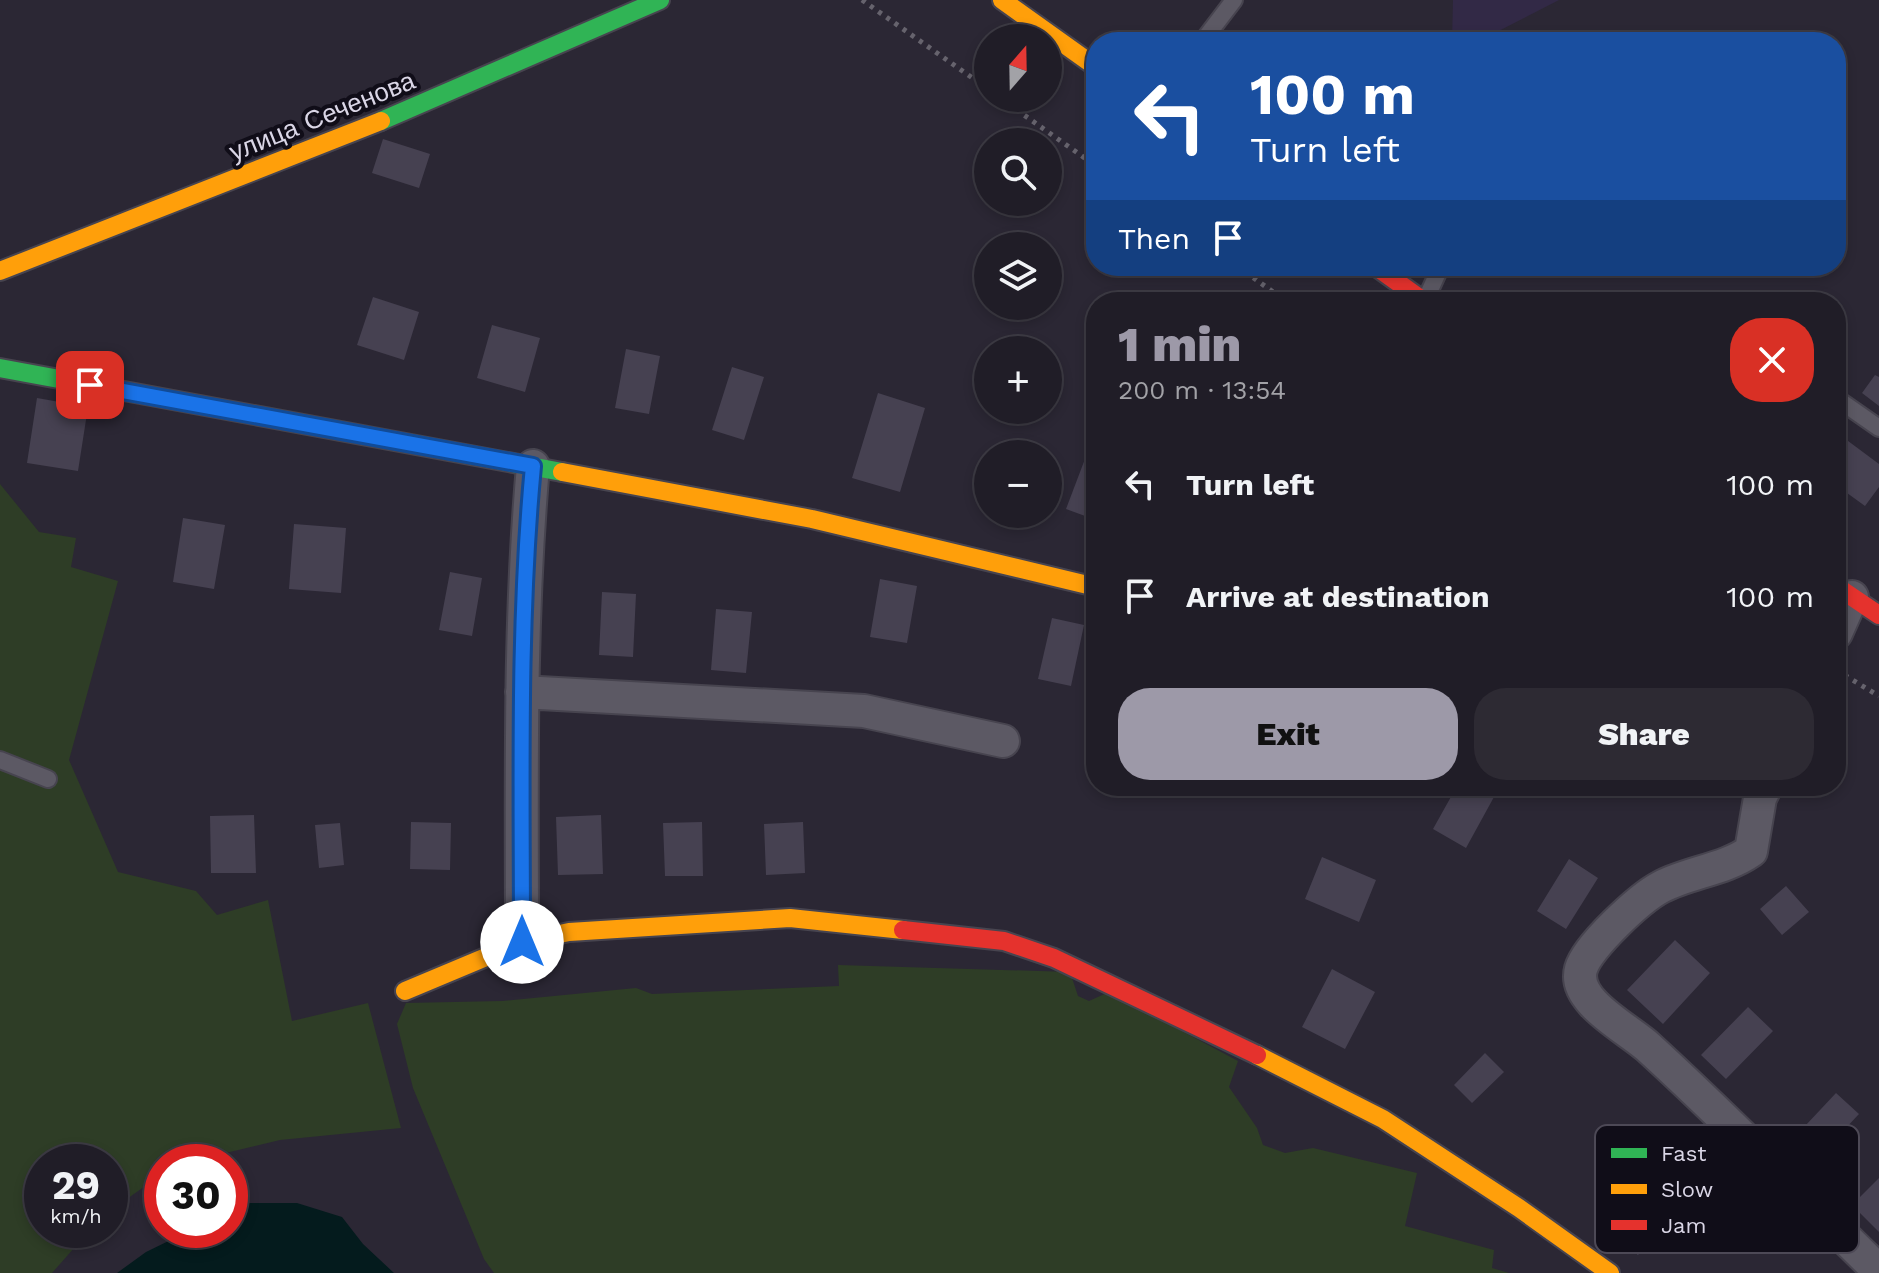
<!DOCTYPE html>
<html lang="en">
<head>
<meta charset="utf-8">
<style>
  :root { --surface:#201d27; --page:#2d2a33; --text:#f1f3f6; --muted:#a2a2a7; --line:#3d3b44; --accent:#9d99a8 }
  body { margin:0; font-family:"Work Sans",sans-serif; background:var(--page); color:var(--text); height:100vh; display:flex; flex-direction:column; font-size:30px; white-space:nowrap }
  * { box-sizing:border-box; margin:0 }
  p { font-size:26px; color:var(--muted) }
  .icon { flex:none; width:44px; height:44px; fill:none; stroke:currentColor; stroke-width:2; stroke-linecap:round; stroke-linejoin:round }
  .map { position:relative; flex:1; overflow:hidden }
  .details { position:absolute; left:1086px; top:292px; width:760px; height:504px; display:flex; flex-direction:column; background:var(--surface); border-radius:32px; box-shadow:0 4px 12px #0003,0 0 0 2px var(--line) }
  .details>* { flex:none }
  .guide { position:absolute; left:1086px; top:32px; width:760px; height:244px; border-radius:32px; box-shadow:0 4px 12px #0003,0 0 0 2px var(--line); background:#1a4fa0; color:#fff; overflow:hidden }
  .needle { width:52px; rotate:20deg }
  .tools { position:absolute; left:974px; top:24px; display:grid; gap:16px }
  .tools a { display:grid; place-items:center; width:88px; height:88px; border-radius:50%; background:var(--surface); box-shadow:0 4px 12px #0003,0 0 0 2px var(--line); font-size:40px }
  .speed { position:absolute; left:24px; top:1144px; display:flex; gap:16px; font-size:40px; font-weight:700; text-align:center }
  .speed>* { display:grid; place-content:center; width:104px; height:104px; border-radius:50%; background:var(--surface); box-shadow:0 4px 12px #0003,0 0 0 2px var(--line); line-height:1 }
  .speed small { font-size:20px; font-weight:400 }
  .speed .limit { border:12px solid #d22; background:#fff; color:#111 }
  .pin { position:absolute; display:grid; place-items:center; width:68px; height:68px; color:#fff; margin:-34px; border-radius:16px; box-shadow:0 4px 12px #0006 }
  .me { position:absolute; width:88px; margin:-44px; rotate:0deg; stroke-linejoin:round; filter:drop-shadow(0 0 6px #0008) }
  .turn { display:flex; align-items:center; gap:28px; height:168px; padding:0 32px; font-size:36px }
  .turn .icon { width:104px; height:104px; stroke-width:2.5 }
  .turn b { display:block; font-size:56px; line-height:68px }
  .then { display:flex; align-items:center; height:76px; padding:0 32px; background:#0003; gap:16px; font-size:30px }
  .round { display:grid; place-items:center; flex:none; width:84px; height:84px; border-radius:32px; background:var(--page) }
  .overview { display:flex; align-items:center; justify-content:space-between; height:136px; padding:0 32px }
  h1 { font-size:48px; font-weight:800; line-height:60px; color:var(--accent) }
  .button { display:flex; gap:16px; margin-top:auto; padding:16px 32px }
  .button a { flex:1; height:92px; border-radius:32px; background:var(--accent); color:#111; font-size:32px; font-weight:800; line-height:92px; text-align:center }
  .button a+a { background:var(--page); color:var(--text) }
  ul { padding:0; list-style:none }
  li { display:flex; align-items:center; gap:24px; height:112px; padding:0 32px }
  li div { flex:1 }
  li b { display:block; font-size:30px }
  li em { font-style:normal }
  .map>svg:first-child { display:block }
</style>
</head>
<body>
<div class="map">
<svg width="1879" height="1273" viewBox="0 0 1879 1273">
  <rect width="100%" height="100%" fill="#2b2734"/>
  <path fill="#322946" d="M1453 0H1559L1477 42H1452Z"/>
  <path fill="#2e3d26" d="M0 484 39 532 76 538 71 567 118 581 69 760 118 872 196 891 217 915 268 900 292 1021 368 1003 401 1128 280 1140 188 1162H162V1174L110 1211V1162H42V1230H90L52 1273H0Z
    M838 965 1070 972 1078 996 1089 1001 1109 992 1238 1061 1229 1087 1257 1128 1263 1145 1285 1153 1313 1148 1417 1173 1405 1226 1494 1250 1492 1268 1509 1273H494L484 1259 413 1088 397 1024 406 1003 502 1001 636 988 652 994 839 986Z"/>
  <path fill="#041b1d" d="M243 1203H297L342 1217 363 1244 394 1273H117L146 1252 191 1230H230V1210Z"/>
  <path fill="#464151" d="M383 139 430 154 419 188 372 173Z
    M373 297 419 312 404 360 357 345Z
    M492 325 540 338 525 392 477 378Z
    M626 349 660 356 649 414 615 408Z
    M732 367 764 377 744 440 712 430Z
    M1875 375 1879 377V406L1862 393Z
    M878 393 925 408 900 492 852 478Z
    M37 398 88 407 78 471 27 463Z
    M1836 432 1879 464V487L1865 506 1836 485Z
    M1088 451 1096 454V520L1066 509Z
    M183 518 225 525 214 589 173 582Z
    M294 524 346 528 341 593 289 589Z
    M450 572 482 578 472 636 439 630Z
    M880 579 917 586 907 643 870 637Z
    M602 592 636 594 633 657 599 655Z
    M716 609 752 612 746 673 711 670Z
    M1052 618 1084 625 1071 686 1038 679Z
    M1457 786H1500L1466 848 1433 829Z
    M254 815 256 873H211L210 816Z
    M601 815 603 874 558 875 556 817Z
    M411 822 451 823 450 870 410 869Z
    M702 822 703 876H665L663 823Z
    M803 822 805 873 766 875 764 824Z
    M340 823 344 865 319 868 315 825Z
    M1322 857 1376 880 1359 922 1305 899Z
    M1569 859 1598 878 1566 929 1537 911Z
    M1786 886 1809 912 1782 935 1760 909Z
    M1675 940 1710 973 1663 1024 1627 990Z
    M1332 969 1375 992 1345 1049 1302 1027Z
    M1748 1007 1773 1031 1726 1079 1701 1055Z
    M1485 1053 1504 1072 1472 1103 1454 1085Z
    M1836 1093 1859 1114 1813 1163 1790 1142Z
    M1879 1178V1232L1852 1205Z
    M1628 1203 1660 1228 1638 1255 1606 1230Z"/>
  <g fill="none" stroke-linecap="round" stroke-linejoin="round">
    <defs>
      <path id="lane" d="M1202 42 1234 0
        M1425 301 1441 266
        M1836 398 1879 428
        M0 760 48 779"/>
      <path id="street" d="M1836 633 1852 597
        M522 692 864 711 1003 741
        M1766 786 1760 798 1751 851C1724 870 1689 872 1661 887 1640 898 1587 947 1581 969 1572 1001 1627 1028 1648 1047 1727 1119 1802 1196 1879 1271
        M522 942C522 783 519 624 533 466"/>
      <path id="fast" d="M381 121 660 0
        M0 368 562 472"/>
      <path id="slow" d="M1002 0 1096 67
        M0 271 381 121
        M562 472 812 519 1096 587
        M405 991 522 942 569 932 790 918 903 930
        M1257 1055 1383 1119 1519 1208 1610 1273"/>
      <path id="jam" d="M1375 266 1425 302
        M1836 586 1879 615
        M903 930 1004 941 1054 958 1257 1055"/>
    </defs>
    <use href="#lane" stroke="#47444f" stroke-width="20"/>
    <use href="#street" stroke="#47444f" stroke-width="36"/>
    <use href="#fast" stroke="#47444f" stroke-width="22"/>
    <use href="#slow" stroke="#47444f" stroke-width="22"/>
    <use href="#jam" stroke="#47444f" stroke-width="22"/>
    <path stroke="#66636d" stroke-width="5" stroke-dasharray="4 6" stroke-linecap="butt" d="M862 0 988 89
      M1000 98 1096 166
      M1237 266 1287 302
      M1836 670 1879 696"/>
    <use href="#lane" stroke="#5c5964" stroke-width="16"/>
    <use href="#street" stroke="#5c5964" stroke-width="32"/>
    <use href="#fast" stroke="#30b455" stroke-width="18"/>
    <use href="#slow" stroke="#ff9f0a" stroke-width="18"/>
    <use href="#jam" stroke="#e5322d" stroke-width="18"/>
  </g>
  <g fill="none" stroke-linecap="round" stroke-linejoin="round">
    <defs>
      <path id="route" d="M90 385 533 466C518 624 522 783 522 942"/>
    </defs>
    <use href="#route" stroke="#114b97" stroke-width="20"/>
    <use href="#route" stroke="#1a73e8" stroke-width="14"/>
  </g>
  <g text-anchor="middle" stroke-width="8" stroke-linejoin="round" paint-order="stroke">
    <g font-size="26" fill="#dad6e6" stroke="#100d18">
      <text transform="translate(322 116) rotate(-22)" y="9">улица Сеченова</text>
    </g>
  </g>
  <rect x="1595" y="1125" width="264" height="128" rx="12" fill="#100d18" stroke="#4d4956" stroke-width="2"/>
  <rect x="1611" y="1148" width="36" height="10" fill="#30b455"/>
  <rect x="1611" y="1184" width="36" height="10" fill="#ff9f0a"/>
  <rect x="1611" y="1220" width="36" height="10" fill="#e5322d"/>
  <g font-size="22" fill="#dad6e6">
    <text x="1661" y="1161">Fast</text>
    <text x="1661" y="1197">Slow</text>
    <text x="1661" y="1233">Jam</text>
  </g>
</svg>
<div class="tools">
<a><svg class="needle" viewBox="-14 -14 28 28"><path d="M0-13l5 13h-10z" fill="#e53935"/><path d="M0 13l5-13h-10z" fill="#a2a2a7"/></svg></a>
<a><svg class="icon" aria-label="search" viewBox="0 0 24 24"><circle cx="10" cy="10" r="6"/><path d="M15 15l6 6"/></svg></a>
<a><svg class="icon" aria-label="layers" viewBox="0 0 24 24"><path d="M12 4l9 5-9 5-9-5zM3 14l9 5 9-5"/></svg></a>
<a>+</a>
<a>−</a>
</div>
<div class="speed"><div>29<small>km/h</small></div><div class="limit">30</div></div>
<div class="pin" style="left:90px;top:385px;background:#d93025"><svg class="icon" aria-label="arrive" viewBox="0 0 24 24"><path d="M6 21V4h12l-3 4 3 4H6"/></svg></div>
<svg class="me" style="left:522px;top:942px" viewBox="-20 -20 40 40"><circle r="19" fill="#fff"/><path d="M0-13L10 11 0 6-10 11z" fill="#1a73e8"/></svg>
<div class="guide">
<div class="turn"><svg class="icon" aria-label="left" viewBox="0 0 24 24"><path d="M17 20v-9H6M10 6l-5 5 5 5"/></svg><div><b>100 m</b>Turn left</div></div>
<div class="then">Then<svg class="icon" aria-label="arrive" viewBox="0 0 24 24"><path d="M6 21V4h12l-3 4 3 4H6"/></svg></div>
</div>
<section class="details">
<div class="overview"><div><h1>1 min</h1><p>200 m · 13:54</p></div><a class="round" style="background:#d93025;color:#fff"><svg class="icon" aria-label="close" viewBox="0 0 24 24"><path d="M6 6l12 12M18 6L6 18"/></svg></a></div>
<ul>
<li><svg class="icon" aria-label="left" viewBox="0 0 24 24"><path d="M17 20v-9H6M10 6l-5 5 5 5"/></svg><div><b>Turn left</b></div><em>100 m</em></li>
<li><svg class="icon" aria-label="arrive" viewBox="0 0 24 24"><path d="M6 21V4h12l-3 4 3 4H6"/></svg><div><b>Arrive at destination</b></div><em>100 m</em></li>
</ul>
<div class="button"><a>Exit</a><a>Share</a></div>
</section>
</div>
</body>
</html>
